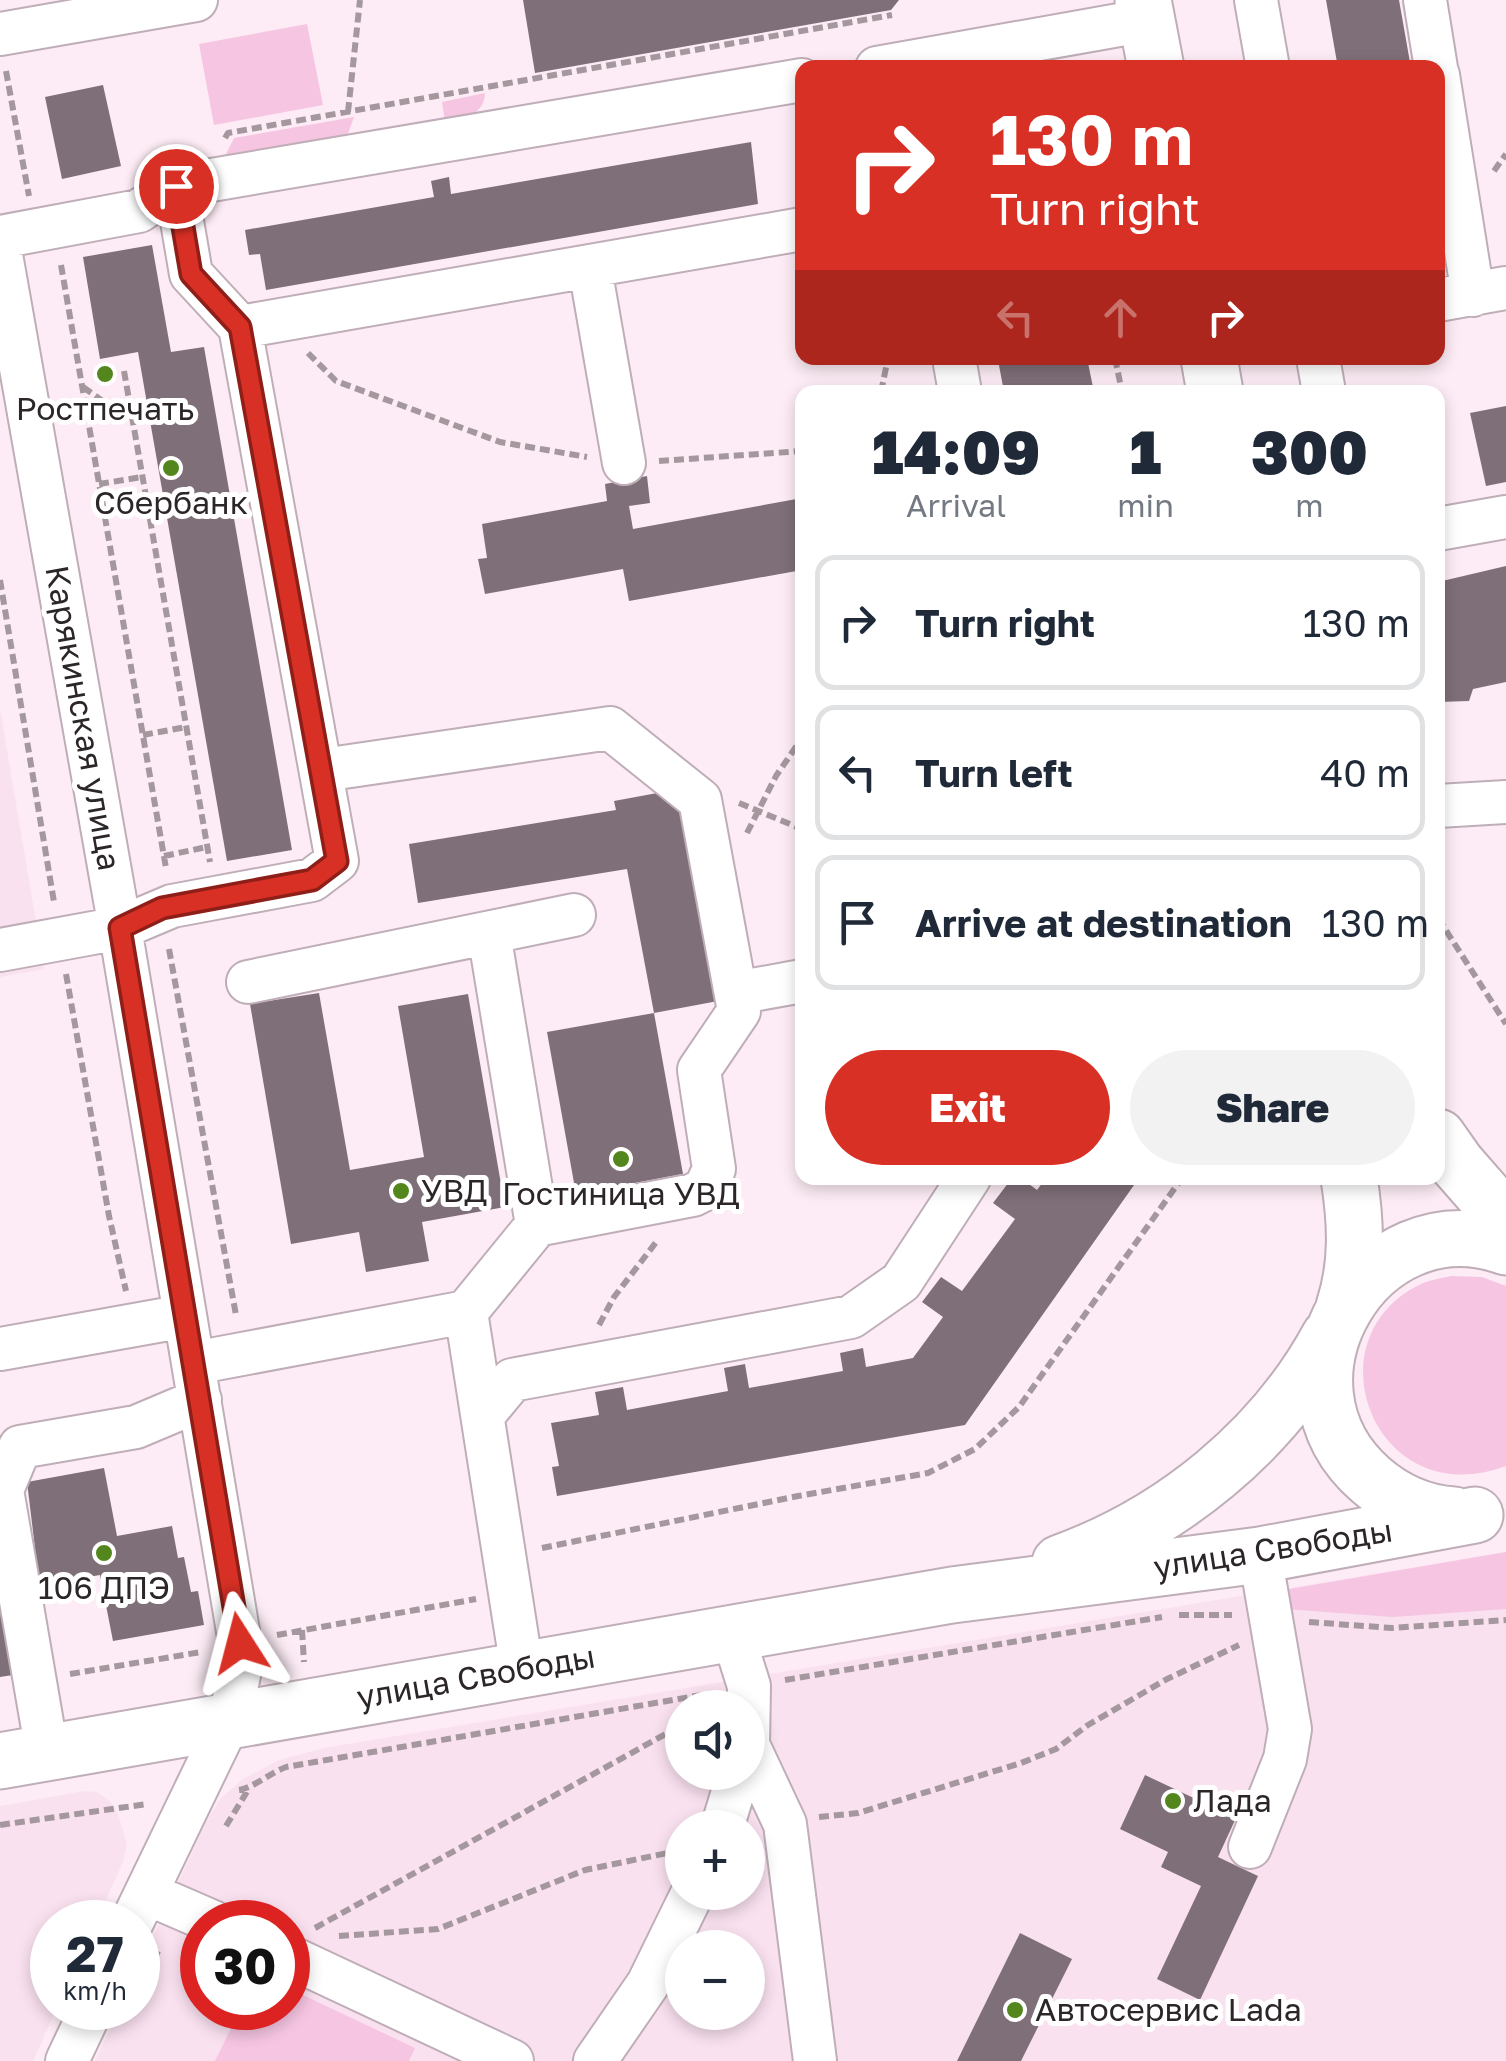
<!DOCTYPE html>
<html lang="en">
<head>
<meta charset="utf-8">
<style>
  :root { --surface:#fff; --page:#f2f2f3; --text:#1f2937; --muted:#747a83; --line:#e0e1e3; --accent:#d93025 }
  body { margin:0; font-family:"Golos Text",sans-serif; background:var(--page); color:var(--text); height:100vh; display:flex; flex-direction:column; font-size:38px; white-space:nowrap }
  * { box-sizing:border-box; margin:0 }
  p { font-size:32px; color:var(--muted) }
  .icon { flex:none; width:55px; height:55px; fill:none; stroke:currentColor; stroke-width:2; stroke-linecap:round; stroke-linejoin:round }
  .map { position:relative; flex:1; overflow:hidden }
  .panel { position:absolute; left:795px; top:385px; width:650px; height:800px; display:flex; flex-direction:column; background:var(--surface); border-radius:20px; box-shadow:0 5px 15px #0003 }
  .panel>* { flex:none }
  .top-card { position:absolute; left:795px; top:60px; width:650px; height:305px; border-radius:20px; box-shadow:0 5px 15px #0003; background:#d93025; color:#fff; overflow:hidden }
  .fabs { position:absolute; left:665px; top:1690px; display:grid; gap:20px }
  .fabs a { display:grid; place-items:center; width:100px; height:100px; border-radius:50%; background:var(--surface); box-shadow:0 5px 15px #0003; font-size:50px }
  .speed { position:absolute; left:30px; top:1900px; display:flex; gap:20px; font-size:50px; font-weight:700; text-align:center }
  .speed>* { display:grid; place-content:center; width:130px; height:130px; border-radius:50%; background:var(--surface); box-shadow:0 5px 15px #0003; line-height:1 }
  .speed small { font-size:25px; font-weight:400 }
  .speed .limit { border:15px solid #d22; background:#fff; color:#111 }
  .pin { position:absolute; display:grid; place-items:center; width:85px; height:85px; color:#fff; margin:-42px; border:5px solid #fff; border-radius:50%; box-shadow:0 2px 10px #0007 }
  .me { position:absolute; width:110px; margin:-55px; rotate:351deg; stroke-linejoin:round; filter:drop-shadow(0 0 8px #0008) }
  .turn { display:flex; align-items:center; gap:35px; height:210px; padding:0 30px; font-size:45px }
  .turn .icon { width:130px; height:130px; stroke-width:2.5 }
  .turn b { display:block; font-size:70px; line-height:85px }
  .lanes { display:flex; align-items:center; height:95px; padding:0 30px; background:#0003; justify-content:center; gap:50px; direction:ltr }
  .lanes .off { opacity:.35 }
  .eta { display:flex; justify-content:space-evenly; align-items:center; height:170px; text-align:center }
  .eta b { font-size:60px; font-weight:800; line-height:70px }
  .primary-button { display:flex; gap:20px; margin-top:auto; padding:20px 30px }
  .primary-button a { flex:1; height:115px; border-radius:60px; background:var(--accent); color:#fff; font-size:40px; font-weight:800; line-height:115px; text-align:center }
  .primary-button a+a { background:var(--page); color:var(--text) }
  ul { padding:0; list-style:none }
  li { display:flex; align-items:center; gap:30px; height:135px; margin:0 20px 15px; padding:0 10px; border:5px solid var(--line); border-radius:20px }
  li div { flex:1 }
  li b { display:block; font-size:38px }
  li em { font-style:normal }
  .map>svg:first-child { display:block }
</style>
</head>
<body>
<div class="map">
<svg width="1506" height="2061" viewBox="0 0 1506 2061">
  <rect width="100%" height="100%" fill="#fdecf5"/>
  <path fill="#fae1f0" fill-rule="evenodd" d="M0 708 44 969 0 977Z
    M1506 1552V2061H95L119 2008H138V1969L205 1824 220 1799 243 1779 279 1760 324 1748ZM682 1708H748V1772H682ZM682 1828H748V1892H682ZM202 1922H288V2008H202ZM682 1948H748V2012H682Z
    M84 1791 97 1792 110 1801 118 1814 127 1844 123 1862 96 1922H52V2008H57L33 2061H0V1806Z"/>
  <path fill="#f6c5e2" d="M307 24 323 105 214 125 199 44Z
    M485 93C484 116 464 117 445 122L442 102Z
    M354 117 346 139 223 160 234 138Z
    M1451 1276 1482 1277 1506 1286V1466C1375 1515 1307 1338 1421 1284 1430 1280 1442 1278 1451 1276Z
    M1506 1552V1609L1393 1617 1285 1609 1284 1590Z
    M288 1988 415 2048 409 2061H215L241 2008H288Z"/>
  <path fill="#7f6f78" d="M523 0H899L891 10 535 73Z
    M1326 0H1399L1411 68H1338Z
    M103 85 121 166 62 179 45 97Z
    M751 142 758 204 266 290 260 254 249 255 245 230 434 197 431 181 449 177 451 194Z
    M152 245 171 352 204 347 292 850 227 861 138 352 100 359 83 257Z
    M1011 358H1087L1094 392H1004L998 360Z
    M108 365 111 383 102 384 99 366Z
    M1506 406V482L1486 486 1470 413Z
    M647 476 650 503 629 506 633 529 802 498V570L629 601 623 569 485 594 478 559 487 558 482 524 607 501 605 484Z
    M1506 566V682L1473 689 1469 701 1438 702V582Z
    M679 789 718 1001 654 1013 627 869 418 903 409 844 616 810 614 801Z
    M319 993 350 1170 424 1157 398 1006 468 994 505 1207 422 1222 429 1261 366 1272 359 1232 291 1244 250 1004Z
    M654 1013 683 1174 576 1194 547 1032Z
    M1012 1178H1021L1037 1190 1046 1178H1139L965 1425 557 1496 552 1467 559 1466 551 1423 599 1415 595 1392 623 1387 627 1410 728 1391 724 1368 745 1364 749 1388 843 1371 840 1353 863 1348 866 1367 913 1358 943 1317 922 1302 941 1277 962 1291 1015 1219 993 1203Z
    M104 1468 117 1536 172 1526 178 1558 184 1557 191 1592 198 1591 204 1625 113 1641 100 1575 36 1586 29 1549 35 1548 27 1482Z
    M0 1609 13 1675 0 1677Z
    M1145 1775 1236 1818 1218 1857 1258 1876 1200 2000 1157 1979 1201 1886 1161 1867 1168 1852 1120 1829Z
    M1020 1933 1072 1959 1021 2061H957Z"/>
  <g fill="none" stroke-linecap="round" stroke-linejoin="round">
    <defs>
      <path id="minor" d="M1256 0 1268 68
        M1425 0 1436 68
        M0 34 196 0
        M877 68 1147 20
        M1438 75 1473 295
        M0 237 139 211 176 186 802 80
        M0 249 120 928 240 1643V1670L230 1719 132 1922
        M590 268 624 463
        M1438 300 1506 288
        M240 327 802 229
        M954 358 960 392
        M1318 358 1324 392
        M1438 529 1506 517
        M323 770 610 728 700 800 739 1011 699 1070 714 1169 705 1189 693 1195 537 1225
        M1438 806 1506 802
        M0 950 120 928 172 906 312 880 337 861 240 327 191 274 176 186
        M248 982 574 915
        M736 993 802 981
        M466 1312 522 1669
        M0 1349 185 1316
        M194 1363 466 1312 537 1225 489 933
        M483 1415 512 1380 851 1317 901 1282 969 1178
        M732 1632 749 1686 748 1745 785 1824 815 2061
        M47 1752 2 1490 20 1447 136 1427 200 1400
        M722 1828 739 1772
        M1250 1847 1285 1759 1290 1729 1260 1555
        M146 1893 213 1922
        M288 1956 512 2061
        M67 2061 92 2008
        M595 2061 648 1984 693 1892"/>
      <path id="major" d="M1143 0 1156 68
        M1209 358 1215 392
        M1438 1137 1457 1164 1506 1220
        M1344 1307C1358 1264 1356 1222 1349 1178
        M1454 1515C1422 1513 1394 1500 1371 1480 1259 1383 1368 1197 1506 1247
        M1060 1563C1171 1523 1272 1442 1329 1337
        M0 1761 952 1595 1260 1555 1475 1515"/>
    </defs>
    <use href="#minor" stroke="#bfaeb8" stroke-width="46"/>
    <use href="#major" stroke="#bfaeb8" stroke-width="59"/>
    <path stroke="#a4989e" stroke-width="6" stroke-dasharray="10 5" stroke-linecap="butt" d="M6 71 29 196
      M348 112 360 0
      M225 138 228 133 892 15
      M1494 171 1506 154
      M61 265 166 868
      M308 353 336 381 500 442 587 457
      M1115 358 1122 392
      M124 371 210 862
      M83 387 132 422
      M881 392 888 358
      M659 461 802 451
      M99 484 142 477
      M0 580 54 902
      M143 735 186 727
      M739 803 802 829
      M747 833 776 776 802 738
      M164 856 207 847
      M1438 918 1506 1024
      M169 949 236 1315
      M66 974 109 1216 126 1291
      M599 1325 614 1297 657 1241
      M542 1548 798 1496 928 1473 975 1449 1019 1407 1182 1178
      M1179 1615H1232
      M1309 1622 1392 1628 1506 1620
      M302 1630 304 1662
      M277 1635 476 1599
      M70 1674 201 1652
      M785 1680 1162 1617
      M239 1790C253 1788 270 1773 286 1767L713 1693
      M819 1817 858 1813 1021 1763 1056 1749 1088 1725 1167 1679 1239 1645
      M0 1825 147 1804
      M226 1826 248 1790
      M315 1928 682 1725
      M339 1936 438 1929 585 1870 682 1850
      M138 1996 158 1951"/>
    <use href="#minor" stroke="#fff" stroke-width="42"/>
    <use href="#major" stroke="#fff" stroke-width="55"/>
  </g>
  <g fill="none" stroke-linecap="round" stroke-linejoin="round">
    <defs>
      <path id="route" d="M176 186 191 274 240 327 337 861 312 880 162 908 120 928 240 1643"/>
    </defs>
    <use href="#route" stroke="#8d1f18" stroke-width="25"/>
    <use href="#route" stroke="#d93025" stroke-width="18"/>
  </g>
  <g fill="#53861d" stroke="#fff" stroke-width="4">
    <circle cx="105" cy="374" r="10"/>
    <circle cx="171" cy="468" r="10"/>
    <circle cx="621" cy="1159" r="10"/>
    <circle cx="401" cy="1191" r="10"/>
    <circle cx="104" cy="1553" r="10"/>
    <circle cx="1173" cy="1801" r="10"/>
    <circle cx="1015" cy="2010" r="10"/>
  </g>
  <g text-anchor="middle" stroke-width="10" stroke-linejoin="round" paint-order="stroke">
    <g font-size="32" fill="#2c2629" stroke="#fff">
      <text x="105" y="420">Ростпечать</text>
      <text x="171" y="514">Сбербанк</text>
      <text x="421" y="1202" text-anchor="start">УВД</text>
      <text x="621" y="1205">Гостиница УВД</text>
      <text x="104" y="1599">106 ДПЭ</text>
      <text x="1193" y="1812" text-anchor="start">Лада</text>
      <text x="1035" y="2021" text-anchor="start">Автосервис Lada</text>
    </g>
    <g font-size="32" fill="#2c2629" stroke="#fff">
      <text transform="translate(83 718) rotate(80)" y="11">Карякинская улица</text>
      <text transform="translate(1273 1549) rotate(-9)" y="11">улица Свободы</text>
      <text transform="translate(476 1677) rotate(-10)" y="11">улица Свободы</text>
    </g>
  </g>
</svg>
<div class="fabs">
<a><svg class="icon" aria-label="sound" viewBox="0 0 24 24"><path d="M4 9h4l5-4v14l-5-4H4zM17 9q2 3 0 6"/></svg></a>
<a>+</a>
<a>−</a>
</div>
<div class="speed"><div>27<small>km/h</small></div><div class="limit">30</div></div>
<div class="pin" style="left:176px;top:186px;background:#d93025"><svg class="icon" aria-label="arrive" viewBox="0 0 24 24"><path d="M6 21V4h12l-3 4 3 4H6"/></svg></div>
<svg class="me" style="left:240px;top:1643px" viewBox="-20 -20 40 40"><path d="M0-17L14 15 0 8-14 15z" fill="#d93025" stroke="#fff" stroke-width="4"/></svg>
<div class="top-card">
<div class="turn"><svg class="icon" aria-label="right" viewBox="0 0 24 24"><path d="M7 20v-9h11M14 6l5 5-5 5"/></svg><div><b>130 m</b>Turn right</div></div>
<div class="lanes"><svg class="icon off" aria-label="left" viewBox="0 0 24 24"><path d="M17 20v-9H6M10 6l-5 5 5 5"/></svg><svg class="icon off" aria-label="ahead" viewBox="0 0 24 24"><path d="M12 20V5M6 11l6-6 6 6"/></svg><svg class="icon" aria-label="right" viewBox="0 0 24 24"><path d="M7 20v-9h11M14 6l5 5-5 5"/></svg></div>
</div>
<section class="panel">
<div class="eta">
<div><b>14:09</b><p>Arrival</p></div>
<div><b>1</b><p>min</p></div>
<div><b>300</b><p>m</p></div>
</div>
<ul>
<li><svg class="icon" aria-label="right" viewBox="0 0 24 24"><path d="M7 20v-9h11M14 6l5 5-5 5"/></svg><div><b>Turn right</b></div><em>130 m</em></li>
<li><svg class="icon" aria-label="left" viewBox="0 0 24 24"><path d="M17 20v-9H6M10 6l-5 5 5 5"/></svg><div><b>Turn left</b></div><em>40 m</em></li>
<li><svg class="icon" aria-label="arrive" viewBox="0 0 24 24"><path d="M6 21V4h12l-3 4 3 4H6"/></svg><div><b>Arrive at destination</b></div><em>130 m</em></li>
</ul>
<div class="primary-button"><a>Exit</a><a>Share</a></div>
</section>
</div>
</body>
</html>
